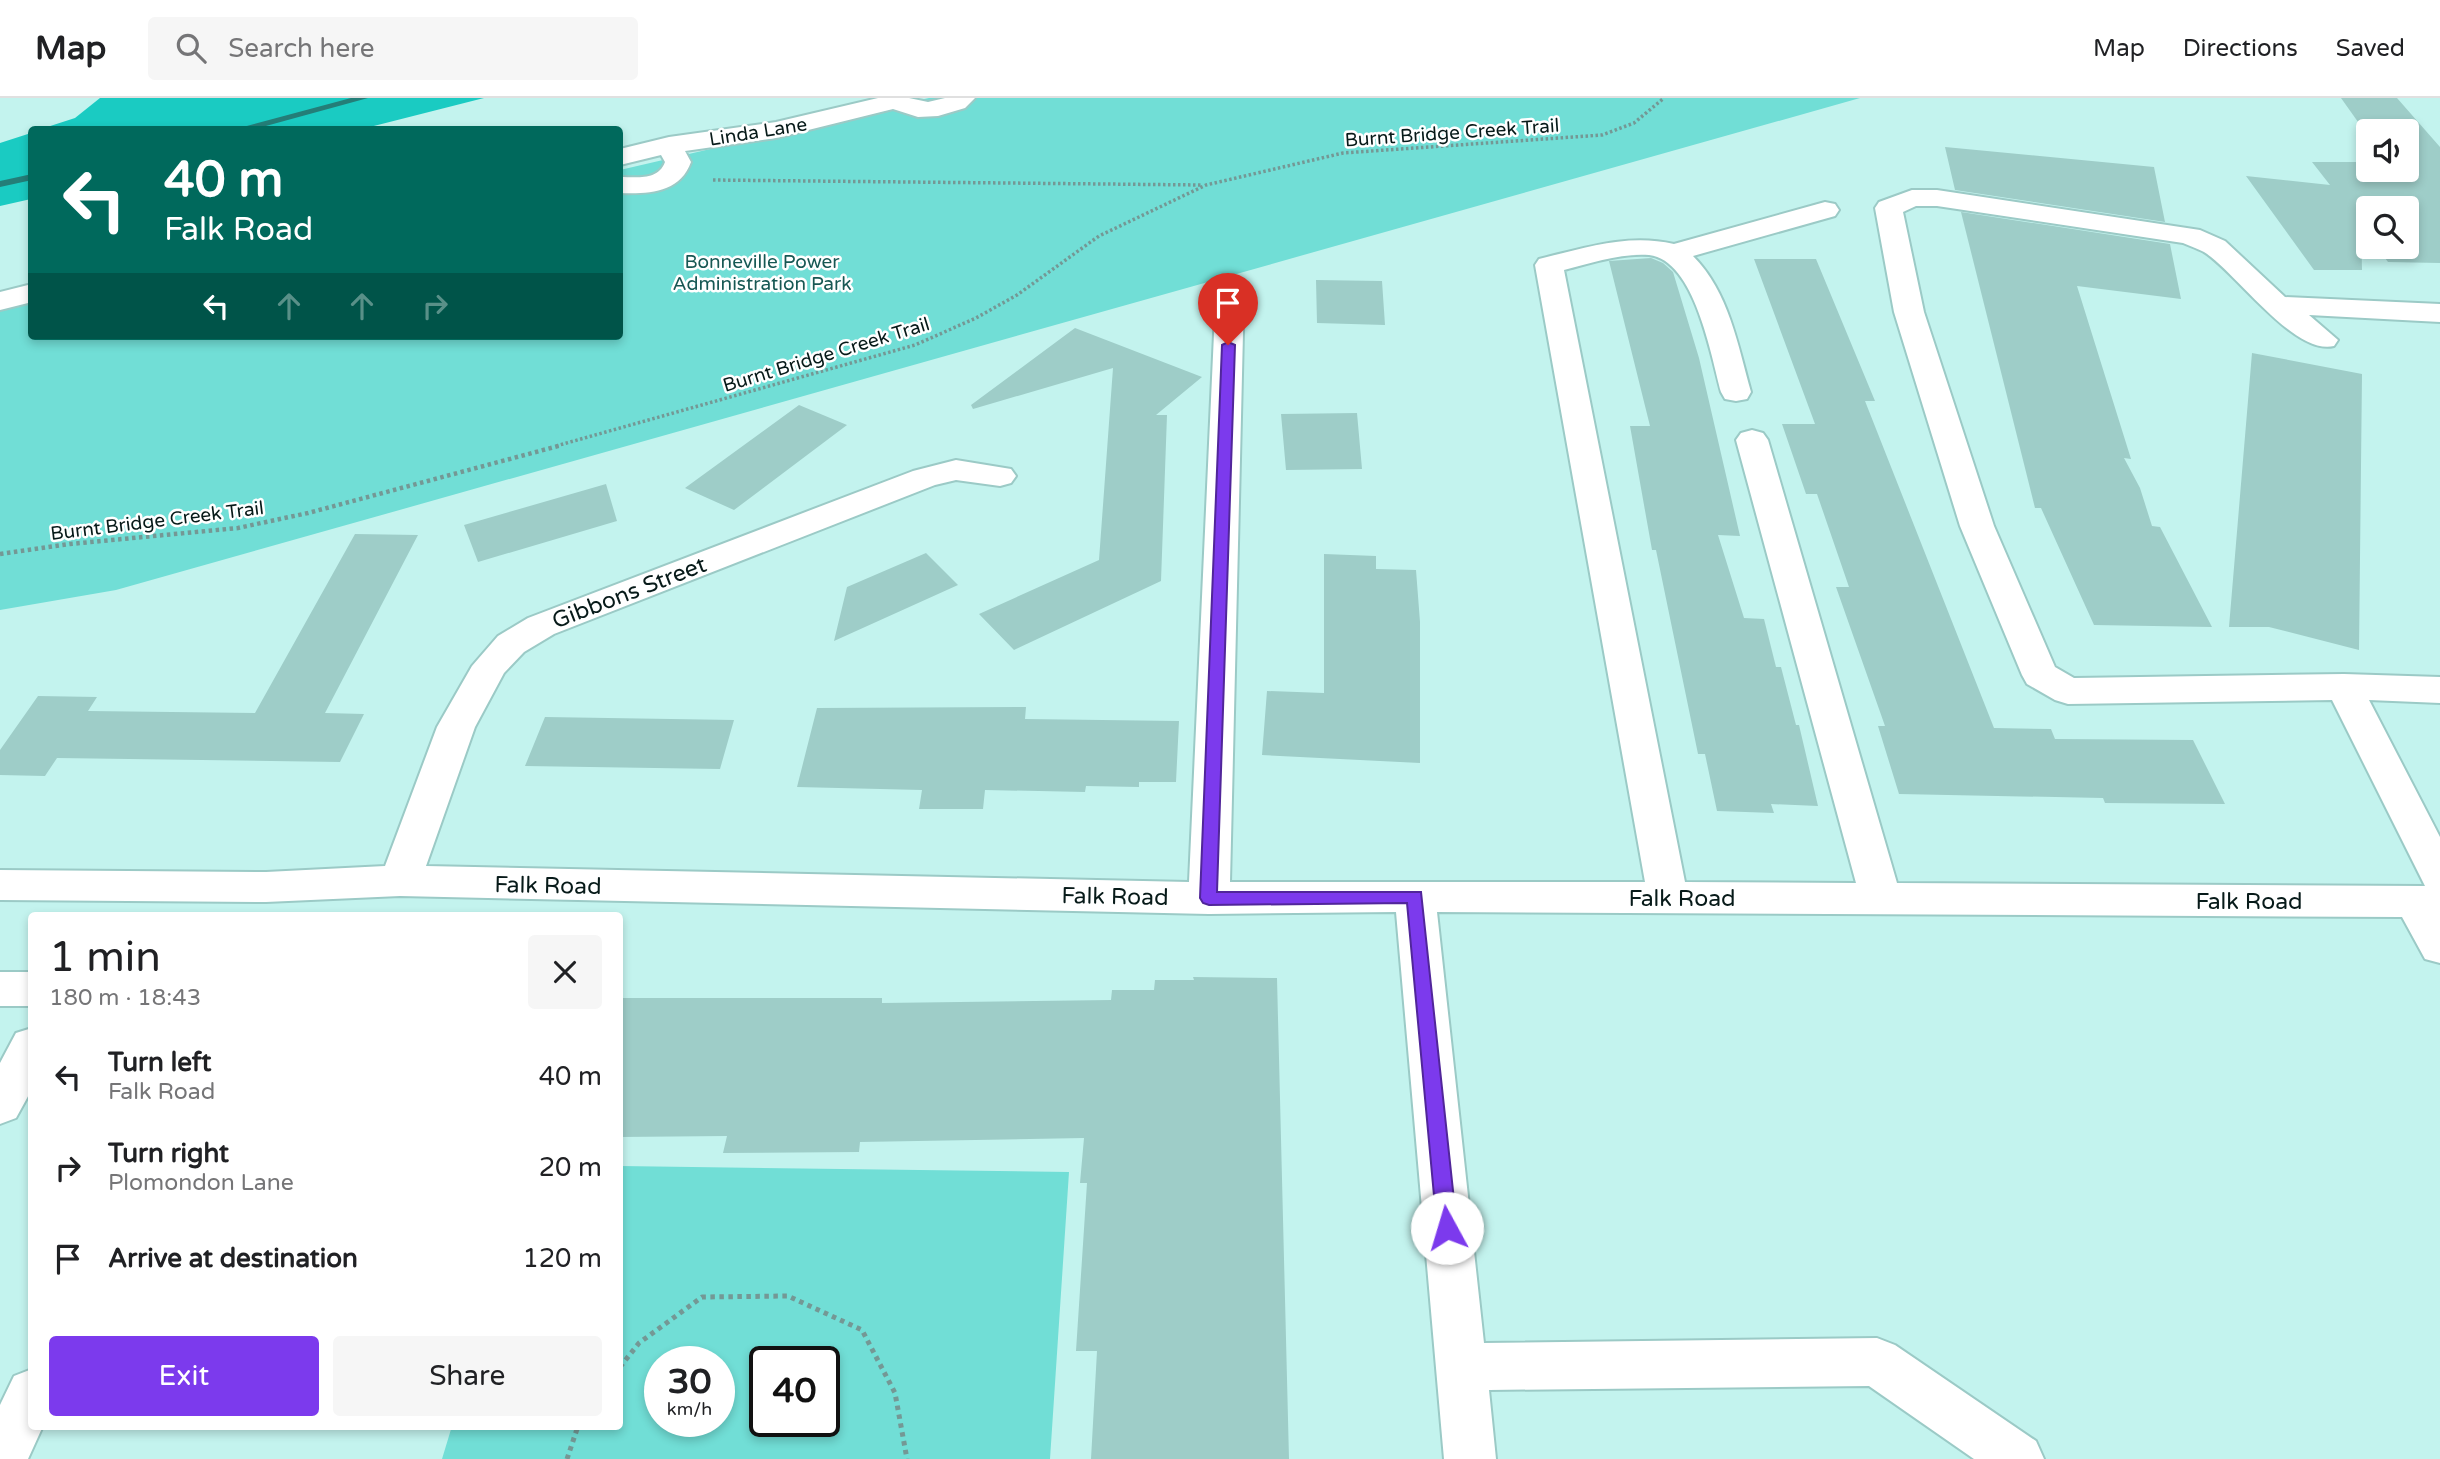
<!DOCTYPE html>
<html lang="en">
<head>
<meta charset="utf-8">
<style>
  :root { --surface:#fff; --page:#f6f6f6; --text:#202124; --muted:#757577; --line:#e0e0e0; --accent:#7c3aed }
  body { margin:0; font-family:"Varela Round",sans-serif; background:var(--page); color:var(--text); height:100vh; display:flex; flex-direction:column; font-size:26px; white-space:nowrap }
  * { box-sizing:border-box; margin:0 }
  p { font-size:23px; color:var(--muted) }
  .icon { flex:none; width:38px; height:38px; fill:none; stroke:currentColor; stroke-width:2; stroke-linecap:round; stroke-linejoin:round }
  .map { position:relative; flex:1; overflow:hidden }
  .sheet { position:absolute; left:28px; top:814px; width:595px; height:518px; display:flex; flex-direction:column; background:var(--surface); border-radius:7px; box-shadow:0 4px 10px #0003 }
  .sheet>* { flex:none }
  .banner { position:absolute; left:28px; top:28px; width:595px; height:214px; border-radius:7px; box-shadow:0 4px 10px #0003; background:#00695c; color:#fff; overflow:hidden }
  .controls { position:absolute; left:2356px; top:21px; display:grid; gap:14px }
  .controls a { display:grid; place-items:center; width:63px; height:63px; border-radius:7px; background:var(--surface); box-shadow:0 4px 10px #0003; font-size:35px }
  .speed { position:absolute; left:644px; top:1248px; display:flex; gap:14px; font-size:35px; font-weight:700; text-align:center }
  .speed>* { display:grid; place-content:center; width:91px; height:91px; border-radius:50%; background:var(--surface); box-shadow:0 4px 10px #0003; line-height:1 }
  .speed small { font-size:18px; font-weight:400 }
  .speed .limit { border:4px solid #111; border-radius:10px; background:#fff; color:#111 }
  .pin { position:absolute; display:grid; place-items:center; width:60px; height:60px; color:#fff; margin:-72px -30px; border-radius:50% 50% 50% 0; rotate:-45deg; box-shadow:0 0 7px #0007 }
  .pin .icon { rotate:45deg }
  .me { position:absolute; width:77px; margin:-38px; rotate:354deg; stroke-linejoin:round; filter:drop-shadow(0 0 5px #0008) }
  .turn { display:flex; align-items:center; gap:24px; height:147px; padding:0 21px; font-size:32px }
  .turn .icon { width:91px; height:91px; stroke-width:2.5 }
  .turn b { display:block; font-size:49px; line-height:60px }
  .lanes { display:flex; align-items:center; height:66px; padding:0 21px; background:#0003; justify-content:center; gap:35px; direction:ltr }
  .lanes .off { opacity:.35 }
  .round { display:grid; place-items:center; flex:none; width:74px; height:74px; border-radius:7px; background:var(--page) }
  .head { display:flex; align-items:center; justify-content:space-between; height:119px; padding:0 21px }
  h1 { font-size:42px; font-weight:600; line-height:52px }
  .primary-button { display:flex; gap:14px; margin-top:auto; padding:14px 21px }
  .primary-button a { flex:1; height:80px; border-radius:7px; background:var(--accent); color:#fff; font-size:28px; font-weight:600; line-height:80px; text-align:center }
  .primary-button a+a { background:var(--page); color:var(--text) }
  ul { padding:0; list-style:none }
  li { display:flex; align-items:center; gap:21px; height:91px; padding:0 21px }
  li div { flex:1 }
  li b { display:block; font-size:26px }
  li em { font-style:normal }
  header { display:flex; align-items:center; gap:42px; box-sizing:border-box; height:98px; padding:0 35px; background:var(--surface); border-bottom:2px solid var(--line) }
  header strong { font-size:33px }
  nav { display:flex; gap:38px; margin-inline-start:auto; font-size:24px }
  .search { width:490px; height:63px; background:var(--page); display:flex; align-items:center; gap:18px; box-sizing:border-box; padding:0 24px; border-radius:7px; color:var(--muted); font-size:26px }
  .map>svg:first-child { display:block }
</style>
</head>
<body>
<header>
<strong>Map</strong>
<div class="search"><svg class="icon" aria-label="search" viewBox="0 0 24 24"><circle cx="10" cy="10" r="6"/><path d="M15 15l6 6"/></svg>Search here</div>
<nav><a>Map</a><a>Directions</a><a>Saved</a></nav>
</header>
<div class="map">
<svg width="2440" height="1361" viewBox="0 0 2440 1361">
  <rect width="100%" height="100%" fill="#c3f3ee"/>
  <path fill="#71ded6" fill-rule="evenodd" d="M929 0H1860L116 492 0 512V196L31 192 32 238H620V72Z
    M620 1068 1069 1074 1050 1361H442L452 1328H620ZM660 1264H719V1323H660ZM765 1264H824V1323H765Z"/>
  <path fill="#1acbc2" d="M100 0H484L362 31H41L75 20Z
    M31 35V101L0 108V45Z"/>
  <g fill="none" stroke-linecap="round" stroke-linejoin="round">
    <path fill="#247e78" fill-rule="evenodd" d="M351 0H368L251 32H232Z
      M32 76V82L0 89V83Z"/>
  </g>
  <path fill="#9ecdc8" d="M2341 0H2397L2440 49V165L2388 164 2377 149H2406V110H2368V137L2361 129 2362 172H2314L2246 78 2330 87 2312 64H2368V72H2406V33H2368V38Z
    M1945 49 2154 69 2165 124 1955 92Z
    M1961 114 2170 146 2181 201 2077 188 2131 361 2124 360 2140 390 2152 428 2160 429 2212 529 2094 527 2041 410H2035Z
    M1651 160 1663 165 1673 174 1699 260 1740 438 1718 437 1744 520 1764 521 1776 569H1781L1796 627H1799L1818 708 1771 706 1774 715 1717 713 1705 656H1698L1656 452H1652L1630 328H1650L1609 163Z
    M1754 161H1816L1875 303H1865L1994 630 2051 631 2055 641 2193 642 2225 706 2105 705 2103 700 1899 696 1878 628H1885L1836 489H1849L1817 396H1806L1782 326H1815Z
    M1316 182 1382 183 1385 227 1317 225Z
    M1075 230 1202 279 1156 317H1167L1161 483 1014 552 979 516 1099 462 1113 270 973 311 971 307Z
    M2252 255 2362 276 2359 552 2269 529H2229Z
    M799 307 847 327 734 412 685 390Z
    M1357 315 1362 371 1286 372 1281 316Z
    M606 386 617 423 478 464 464 427Z
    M355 436 418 437 325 615 364 616 340 664 57 660 45 678 0 677V652L38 598 97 599 88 613 255 615Z
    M926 455 958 487 834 543 847 489Z
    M1324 456 1376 458V471L1416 472 1420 524V665L1262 657 1267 593 1324 595Z
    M1026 609 1025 621 1179 623 1176 684H1139V689L1086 688 1085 694 985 692 983 711H919L922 692 797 689 817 610Z
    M545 619 734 622 720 671 525 668Z
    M1193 879 1277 880 1289 1361H1091L1097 1253H1076L1087 1085H1080L1084 1040 860 1044 859 1054 723 1055 727 1038 620 1039V900H882V905L1111 902 1112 892H1154L1155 882H1194Z"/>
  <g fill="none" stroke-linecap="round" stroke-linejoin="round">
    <defs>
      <path id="minor" d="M878 0H909L928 4 945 0H975L965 10 938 18 918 19 893 11 776 40 685 53 691 64C680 95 648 96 620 95V79C636 79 658 83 665 64L661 57 620 67V51L669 39 776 24Z
        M1912 92H1937L2200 132 2225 143 2285 199 2440 206V224L2309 217 2338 242 2334 248C2294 258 2236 174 2204 154 2198 151 2190 148 2183 145L1937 108H1916L1903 114 1924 214 1994 428 2055 569 2074 580 2344 576 2440 579V605L2369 602 2440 739V865L2425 861 2402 819 1437 814 1484 1245 1877 1240 1895 1247 2036 1343 2044 1361H1974L1869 1288 1489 1292 1496 1361H1444L1396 814 1209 816 400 798 266 804 0 802V772L266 774 385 768 437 629 472 568 498 538 528 520 913 373 956 362 1011 371 1016 378 1011 385 1000 388 956 382 935 387 554 536 524 554 504 575 475 629 426 768 1189 784 1216 192 1220 186 1230 183 1240 186 1244 192 1230 784H1645L1535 167 1539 161C1584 150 1628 135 1674 146L1825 104 1835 106 1839 112 1835 118 1693 158C1729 194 1738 248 1751 294L1747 301 1736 303 1725 301 1721 294C1711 258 1695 162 1649 157 1621 155 1591 165 1564 172L1685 784 1856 785 1736 342 1741 335 1752 332 1763 335 1768 342 1897 785 2425 788 2332 602 2068 606 2055 602 2027 586 2022 577 1960 428 1894 214 1875 110 1879 104Z
        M32 186V204L0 212V194Z
        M0 874H32V908H0Z
        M32 930V991L16 1020 0 1026V965L16 935Z
        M32 1271V1328H43L28 1361H0V1307L14 1278Z"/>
    </defs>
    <use href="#minor" stroke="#9bcac6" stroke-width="4"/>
    <path stroke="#749895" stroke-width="3.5" stroke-dasharray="2.5 2.5" stroke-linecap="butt" d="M713 82 1201 87
      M556 348 915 247 976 220 1017 197 1099 138 1206 87 1343 55 1602 37 1634 25 1664 0"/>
    <path stroke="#749895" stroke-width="4.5" stroke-dasharray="3.5 3.5" stroke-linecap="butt" d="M0 456 70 446 238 430 308 415 562 347"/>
    <path stroke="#749895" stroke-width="5" stroke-dasharray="4.5 4.5" stroke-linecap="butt" d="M620 1269 639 1245 702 1199 788 1198 862 1232 895 1295 907 1361
      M567 1361 578 1328"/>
    <use href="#minor" fill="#fff" fill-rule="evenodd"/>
  </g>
  <path fill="#7c3aed" stroke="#51269a" stroke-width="2" d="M1228 244 1235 247 1217 794H1421L1457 1130 1454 1136 1447 1139 1440 1136 1437 1130 1407 805 1209 807 1203 805 1200 800 1222 247Z"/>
  <g text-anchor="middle" stroke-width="5" stroke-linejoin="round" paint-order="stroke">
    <g font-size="19" fill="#071a19" stroke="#fff">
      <text transform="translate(758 33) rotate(-9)" y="7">Linda Lane</text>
      <text transform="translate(1452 34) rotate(-4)" y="7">Burnt Bridge Creek Trail</text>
      <text transform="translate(826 256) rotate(-17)" y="7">Burnt Bridge Creek Trail</text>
      <text transform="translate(157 422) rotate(-7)" y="7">Burnt Bridge Creek Trail</text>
    </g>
    <g font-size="19" fill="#175854" stroke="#fff">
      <text x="762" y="170">Bonneville Power<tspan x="762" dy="22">Administration Park</tspan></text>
    </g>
    <g font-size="23" fill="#071a19" stroke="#fff">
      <text transform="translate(629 494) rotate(-21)" y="8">Gibbons Street</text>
      <text transform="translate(548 787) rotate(1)" y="8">Falk Road</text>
      <text transform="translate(1115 798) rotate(1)" y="8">Falk Road</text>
      <text x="1682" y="808">Falk Road</text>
      <text x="2249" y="811">Falk Road</text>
    </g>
  </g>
</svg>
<div class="controls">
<a><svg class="icon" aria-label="sound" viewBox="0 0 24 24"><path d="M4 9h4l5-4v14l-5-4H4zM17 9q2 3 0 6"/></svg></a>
<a><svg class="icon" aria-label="search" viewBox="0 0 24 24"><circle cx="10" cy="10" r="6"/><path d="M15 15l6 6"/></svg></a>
</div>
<div class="speed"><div>30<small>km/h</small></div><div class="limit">40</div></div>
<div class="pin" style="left:1228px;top:247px;background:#d93025"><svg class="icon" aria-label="arrive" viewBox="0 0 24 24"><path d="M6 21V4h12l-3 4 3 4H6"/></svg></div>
<svg class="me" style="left:1447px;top:1130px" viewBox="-20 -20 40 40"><circle r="19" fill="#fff"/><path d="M0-13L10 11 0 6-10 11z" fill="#7c3aed"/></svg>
<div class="banner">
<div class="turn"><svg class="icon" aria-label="left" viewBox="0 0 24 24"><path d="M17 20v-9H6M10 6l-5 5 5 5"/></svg><div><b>40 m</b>Falk Road</div></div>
<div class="lanes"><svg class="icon" aria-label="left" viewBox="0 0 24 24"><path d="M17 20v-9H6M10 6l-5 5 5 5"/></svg><svg class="icon off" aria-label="ahead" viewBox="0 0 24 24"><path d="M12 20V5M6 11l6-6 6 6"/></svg><svg class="icon off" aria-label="ahead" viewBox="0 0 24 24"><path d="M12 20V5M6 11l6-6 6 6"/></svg><svg class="icon off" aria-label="right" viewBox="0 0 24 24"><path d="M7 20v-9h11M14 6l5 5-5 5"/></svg></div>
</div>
<section class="sheet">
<div class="head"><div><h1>1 min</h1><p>180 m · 18:43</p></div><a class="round"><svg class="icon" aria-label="close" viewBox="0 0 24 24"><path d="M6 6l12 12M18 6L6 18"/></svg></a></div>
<ul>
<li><svg class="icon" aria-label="left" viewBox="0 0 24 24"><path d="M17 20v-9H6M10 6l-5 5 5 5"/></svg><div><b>Turn left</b><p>Falk Road</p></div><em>40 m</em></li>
<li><svg class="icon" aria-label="right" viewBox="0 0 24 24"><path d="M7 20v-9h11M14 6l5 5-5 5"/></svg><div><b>Turn right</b><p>Plomondon Lane</p></div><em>20 m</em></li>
<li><svg class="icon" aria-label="arrive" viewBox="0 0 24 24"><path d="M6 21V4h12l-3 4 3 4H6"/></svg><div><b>Arrive at destination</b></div><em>120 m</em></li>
</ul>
<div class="primary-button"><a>Exit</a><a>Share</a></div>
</section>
</div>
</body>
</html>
